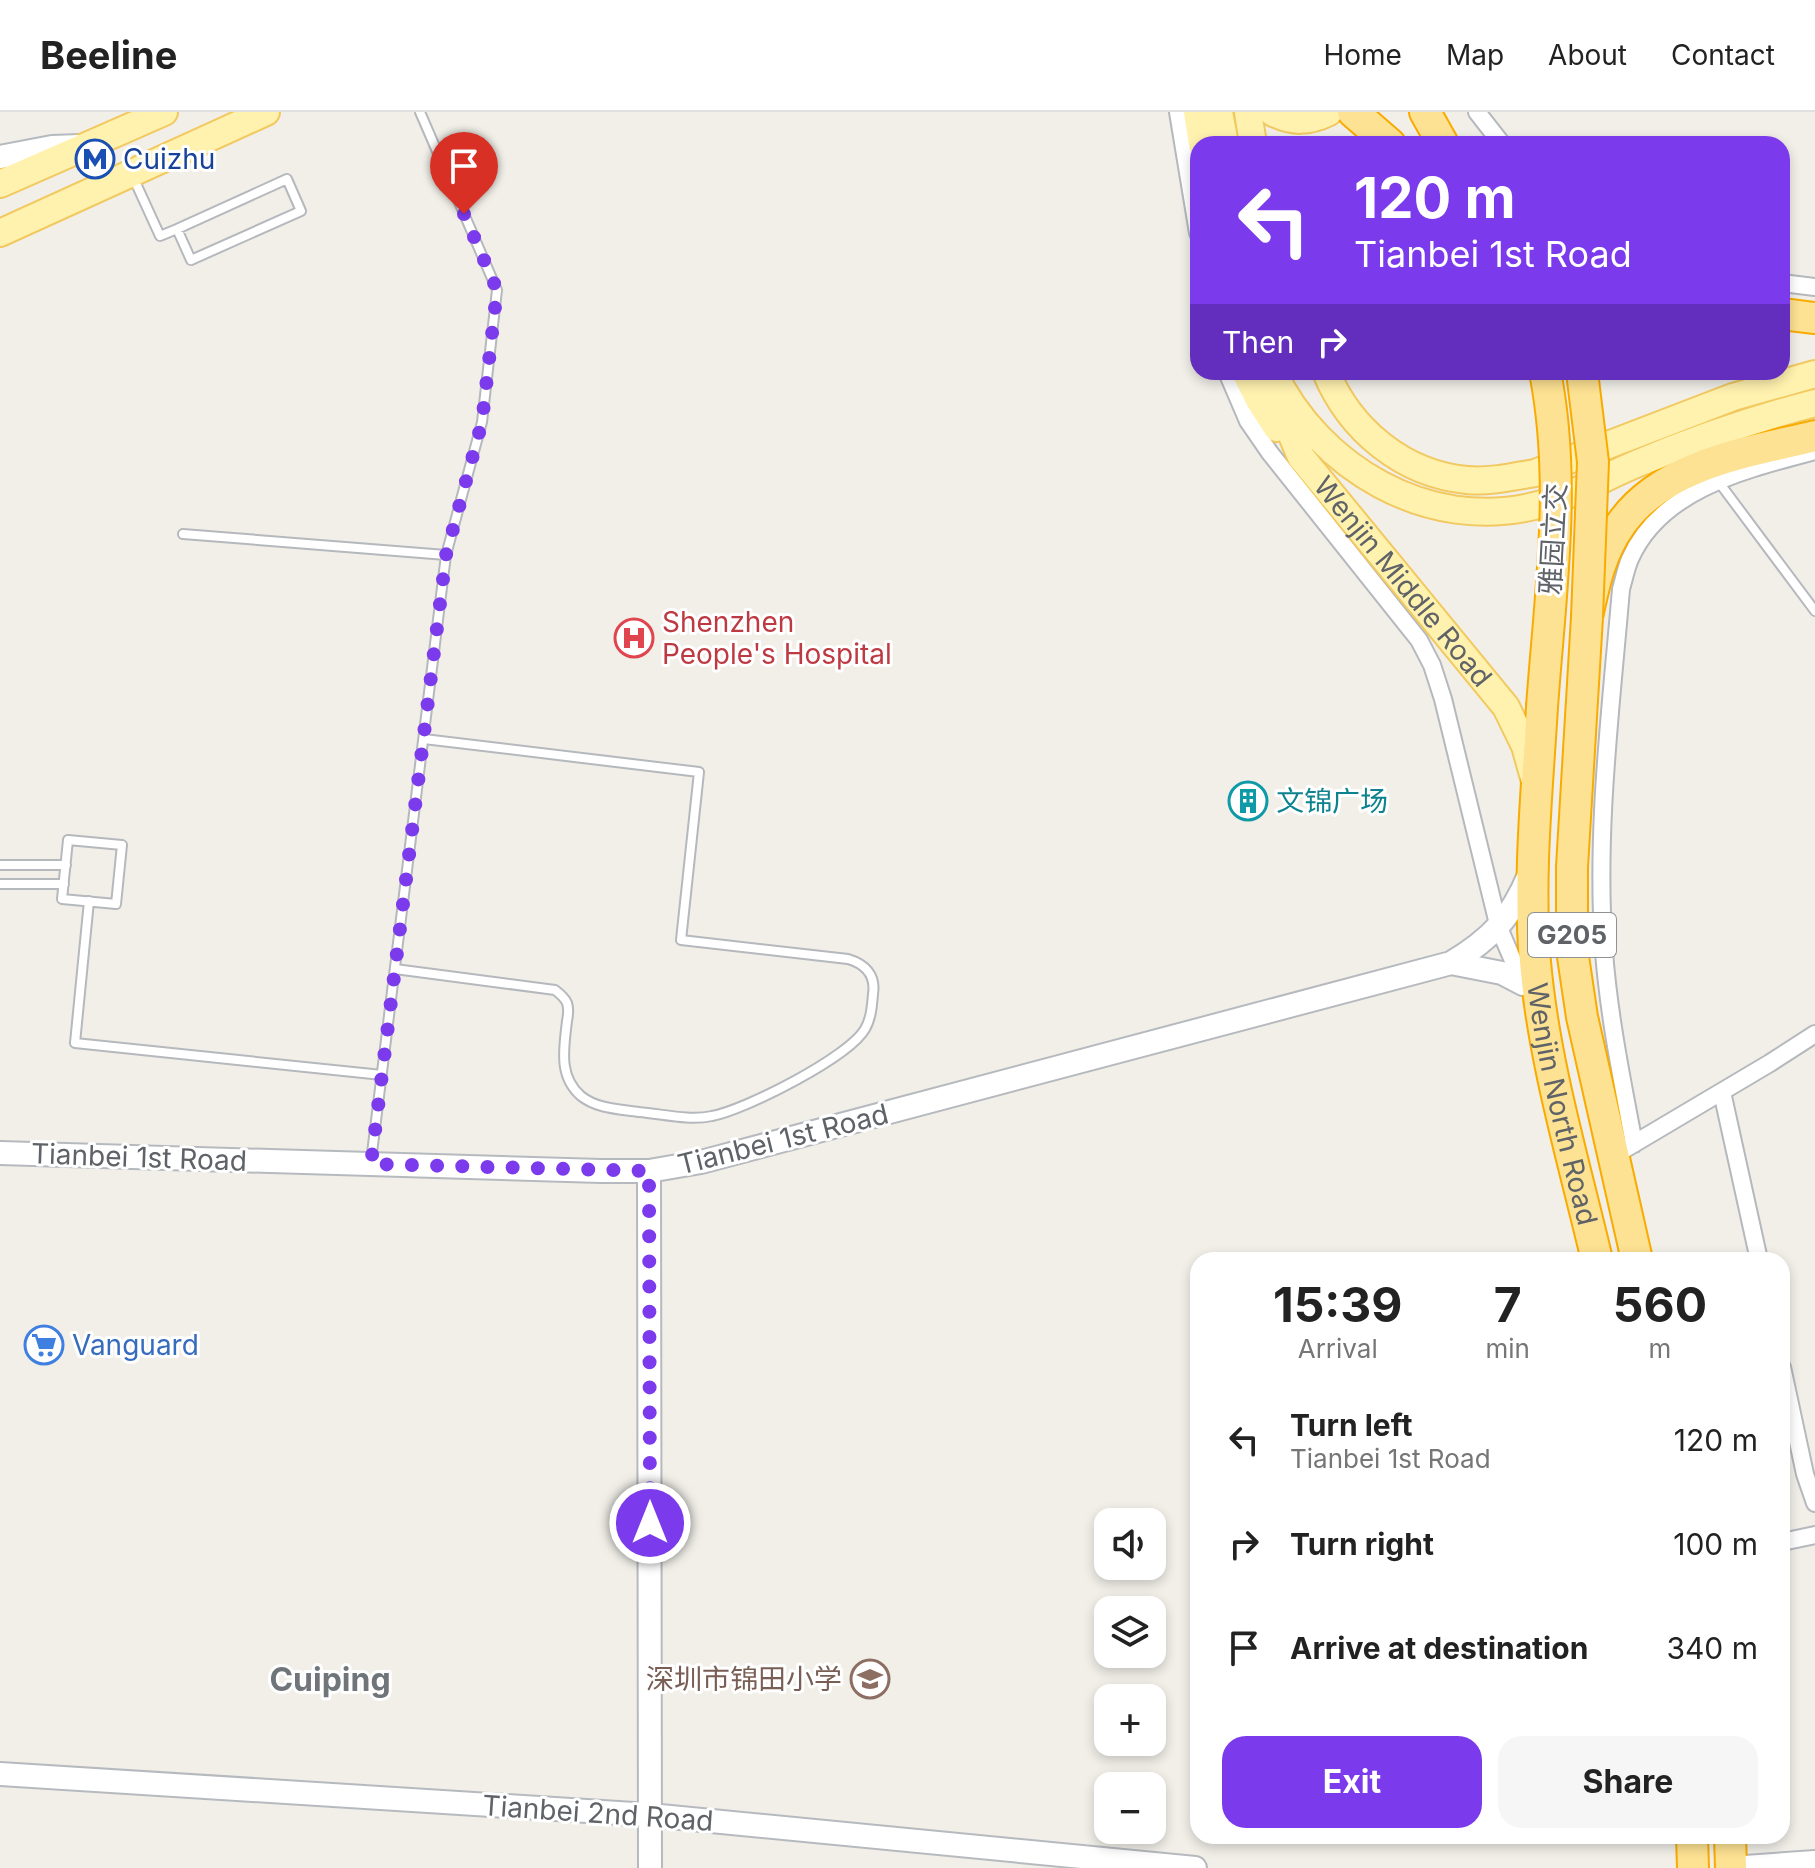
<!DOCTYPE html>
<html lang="en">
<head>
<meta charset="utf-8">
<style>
  :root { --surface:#fff; --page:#f6f6f6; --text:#222; --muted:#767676; --line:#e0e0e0; --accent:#7c3aed }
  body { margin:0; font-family:Inter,"Noto Sans SC",sans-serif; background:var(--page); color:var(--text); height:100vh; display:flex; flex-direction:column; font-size:30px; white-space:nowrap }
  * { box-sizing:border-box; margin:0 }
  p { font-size:26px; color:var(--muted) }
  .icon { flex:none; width:44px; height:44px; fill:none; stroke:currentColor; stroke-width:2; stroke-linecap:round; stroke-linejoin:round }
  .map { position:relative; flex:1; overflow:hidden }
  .details { position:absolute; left:1190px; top:1140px; width:600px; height:592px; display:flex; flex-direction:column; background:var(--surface); border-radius:24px; box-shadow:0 4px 12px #0003 }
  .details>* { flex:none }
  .top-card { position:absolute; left:1190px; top:24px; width:600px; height:244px; border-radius:24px; box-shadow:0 4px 12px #0003; background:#7c3aed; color:#fff; overflow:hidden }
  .controls { position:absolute; left:1094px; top:1396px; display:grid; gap:16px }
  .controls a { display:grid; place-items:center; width:72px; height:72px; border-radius:16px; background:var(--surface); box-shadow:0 4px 12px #0003; font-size:40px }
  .pin { position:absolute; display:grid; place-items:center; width:68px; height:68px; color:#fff; margin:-82px -34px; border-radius:50% 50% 50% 0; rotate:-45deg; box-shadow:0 0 8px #0007 }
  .pin .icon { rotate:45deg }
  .me { position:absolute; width:88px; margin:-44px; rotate:0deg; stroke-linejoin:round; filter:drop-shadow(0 0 6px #0008) }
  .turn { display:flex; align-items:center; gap:28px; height:168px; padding:0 32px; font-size:36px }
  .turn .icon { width:104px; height:104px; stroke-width:2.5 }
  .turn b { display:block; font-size:56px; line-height:68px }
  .then { display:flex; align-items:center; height:76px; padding:0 32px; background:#0003; gap:16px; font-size:30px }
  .eta { display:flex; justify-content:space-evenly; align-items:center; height:136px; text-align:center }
  .eta b { font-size:48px; font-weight:700; line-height:56px }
  .cta { display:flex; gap:16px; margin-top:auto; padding:16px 32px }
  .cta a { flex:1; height:92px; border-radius:24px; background:var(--accent); color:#fff; font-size:32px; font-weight:700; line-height:92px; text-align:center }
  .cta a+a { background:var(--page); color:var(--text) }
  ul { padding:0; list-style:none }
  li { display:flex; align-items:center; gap:24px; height:104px; padding:0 32px }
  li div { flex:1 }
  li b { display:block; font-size:30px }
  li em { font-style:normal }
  header { display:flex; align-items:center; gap:48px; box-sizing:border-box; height:112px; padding:0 40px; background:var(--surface); border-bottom:2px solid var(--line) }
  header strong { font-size:38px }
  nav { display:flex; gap:44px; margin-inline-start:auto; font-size:28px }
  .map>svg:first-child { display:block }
</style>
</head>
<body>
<header>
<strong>Beeline</strong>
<nav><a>Home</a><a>Map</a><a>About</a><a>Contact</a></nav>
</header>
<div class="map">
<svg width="1815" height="1756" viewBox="0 0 1815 1756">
  <rect width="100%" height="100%" fill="#f1efe8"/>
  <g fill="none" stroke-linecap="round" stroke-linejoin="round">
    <defs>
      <path id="lane" d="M133 65 160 124 177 117 287 67 301 99 191 148 177 117
        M1718 369 1815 499
        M183 422 446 443
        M68 728 122 733 116 792 62 787Z
        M0 753H66
        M0 772H64
        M89 789 75 931 382 963
        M395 857 555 878C559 881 565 886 567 891 569 897 568 904 567 909 564 936 558 964 581 984 597 997 620 997 639 1000 663 1002 689 1009 712 1004 745 998 849 945 865 917 871 907 872 894 873 882 876 863 865 852 848 847L681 828 699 660 424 627
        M371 1049 446 443 482 310 497 178 420 0"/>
      <path id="street" d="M1178 0 1198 121
        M1477 0 1502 32
        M1782 171 1815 175
        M1227 260 1248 309 1270 341 1419 528 1432 553 1443 587 1499 816 1524 874
        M1722 980 1759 1148
        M1634 1032C1622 968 1609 905 1604 840 1595 719 1611 597 1621 477 1624 467 1626 456 1630 447 1661 376 1748 357 1815 339
        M1625 1037 1770 951 1815 922
        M1782 1255 1805 1362 1815 1391
        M1782 1430 1815 1423"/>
      <path id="secondary" d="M0 45 52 35 80 34
        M1451 851 1502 861 1523 872
        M0 1041 601 1059H649L701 1050 1451 851C1491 827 1511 806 1529 763
        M649 1059 650 1756
        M0 1662 650 1703 1195 1756
        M1731 1756 1815 1750"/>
      <g id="primary">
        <path d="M1197 0 1202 32"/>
        <path d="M1219 0 1225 32"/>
        <path d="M1248 0 1253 32"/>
        <path d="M1272 0C1292 11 1309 10 1329 0"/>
        <path d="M0 72 164 0"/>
        <path d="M0 121 266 0"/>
        <path d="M1245 260 1259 288 1277 316"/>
        <path d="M1273 260C1319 356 1428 420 1534 394 1566 387 1605 365 1636 352 1695 327 1753 307 1815 291"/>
        <path d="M1326 260C1350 318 1403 362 1467 368 1489 370 1512 365 1535 361L1733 285 1815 262"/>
        <path id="s1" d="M1276 285 1301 345 1506 595 1525 634 1534 666"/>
      </g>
      <g id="highway">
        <path d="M1353 0 1390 32"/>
        <path d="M1425 0 1443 32"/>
        <path d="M1782 202 1815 206"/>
        <path id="s2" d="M1542 595C1537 679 1528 765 1535 850 1544 951 1574 1050 1597 1148"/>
        <path d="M1637 1148 1582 905 1572 838V755L1587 505C1594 472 1601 439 1621 412 1663 352 1749 340 1815 324"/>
        <path d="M1692 1724 1693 1756"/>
        <path d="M1730 1724 1731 1756"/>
      </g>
    </defs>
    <use href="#lane" stroke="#b5b8bc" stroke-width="12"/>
    <use href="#street" stroke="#b5b8bc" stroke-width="20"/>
    <use href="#secondary" stroke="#b6babf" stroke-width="26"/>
    <use href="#primary" stroke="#f2c960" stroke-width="30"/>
    <use href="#highway" stroke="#f9ab00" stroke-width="34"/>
    <use href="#lane" stroke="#fff" stroke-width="8"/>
    <use href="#street" stroke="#fff" stroke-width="16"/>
    <use href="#secondary" stroke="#fff" stroke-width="22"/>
    <use href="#primary" stroke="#fff2af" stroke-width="26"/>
    <use href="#highway" stroke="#fde293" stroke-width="30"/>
    <defs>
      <path id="highway-bridge" d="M1582 260 1593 350 1587 505
        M1542 595C1550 483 1567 371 1545 260"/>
    </defs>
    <use href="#highway-bridge" stroke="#f9ab00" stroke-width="34" stroke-linecap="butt"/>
    <use href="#highway-bridge" stroke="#fde293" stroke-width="30"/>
  </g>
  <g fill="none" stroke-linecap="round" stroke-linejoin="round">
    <path stroke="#7c3aed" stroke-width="14" stroke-dasharray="0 25.2" d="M464 102 497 178 482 310 446 443 371 1052 649 1059 650 1411"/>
  </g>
  <defs>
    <symbol id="metro-ring" viewBox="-11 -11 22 22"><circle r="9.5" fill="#fff" stroke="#1a4fb4" stroke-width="1.5"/><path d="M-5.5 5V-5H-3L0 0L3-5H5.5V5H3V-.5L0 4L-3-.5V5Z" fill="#1a4fb4"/></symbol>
    <symbol id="hospital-ring" viewBox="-11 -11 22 22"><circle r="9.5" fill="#fff" stroke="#e0444e" stroke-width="1.5"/><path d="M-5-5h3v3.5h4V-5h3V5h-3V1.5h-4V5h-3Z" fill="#e0444e"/></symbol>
    <symbol id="building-ring" viewBox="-11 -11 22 22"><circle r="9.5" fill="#fff" stroke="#0f9aa8" stroke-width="1.5"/><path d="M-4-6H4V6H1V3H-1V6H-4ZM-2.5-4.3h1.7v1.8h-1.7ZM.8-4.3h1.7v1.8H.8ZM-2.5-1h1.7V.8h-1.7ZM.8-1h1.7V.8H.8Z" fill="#0f9aa8"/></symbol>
    <symbol id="supermarket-ring" viewBox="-11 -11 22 22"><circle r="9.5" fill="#fff" stroke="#3f7fe0" stroke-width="1.5"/><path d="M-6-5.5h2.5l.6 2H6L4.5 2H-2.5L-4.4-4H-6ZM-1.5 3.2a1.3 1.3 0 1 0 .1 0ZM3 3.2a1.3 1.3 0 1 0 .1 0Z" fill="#3f7fe0"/></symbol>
    <symbol id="school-ring" viewBox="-11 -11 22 22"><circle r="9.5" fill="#fff" stroke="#8d6e63" stroke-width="1.5"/><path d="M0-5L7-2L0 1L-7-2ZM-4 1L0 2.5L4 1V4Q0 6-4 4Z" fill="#8d6e63"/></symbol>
  </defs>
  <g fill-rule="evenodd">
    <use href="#metro-ring" x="73" y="25" width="44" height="44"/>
    <use href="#hospital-ring" x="612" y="504" width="44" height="44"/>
    <use href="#building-ring" x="1226" y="667" width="44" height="44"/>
    <use href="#supermarket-ring" x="22" y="1211" width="44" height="44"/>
    <use href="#school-ring" x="848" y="1545" width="44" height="44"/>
  </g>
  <g text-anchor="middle" stroke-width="6" stroke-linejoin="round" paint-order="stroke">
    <rect fill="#fff" stroke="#8f9295" stroke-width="2" x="1528" y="801" width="88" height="44" rx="6"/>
    <g font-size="26" font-weight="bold" fill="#5f6368">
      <text x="1572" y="832">G205</text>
    </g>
    <g font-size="28" fill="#164399" stroke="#fff" text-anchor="start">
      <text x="123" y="57">Cuizhu</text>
    </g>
    <g font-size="28" fill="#5f6368" stroke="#fff">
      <text transform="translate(1553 427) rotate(-87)" y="10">雅园立交</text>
      <text dy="10" stroke="none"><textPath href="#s1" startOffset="226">Wenjin Middle Road</textPath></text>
      <text dy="10" stroke="none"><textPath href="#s2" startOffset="400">Wenjin North Road</textPath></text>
      <text transform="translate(783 1027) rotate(-14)" y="10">Tianbei 1st Road</text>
      <text transform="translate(139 1045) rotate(2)" y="10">Tianbei 1st Road</text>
      <text transform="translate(598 1701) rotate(4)" y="10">Tianbei 2nd Road</text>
    </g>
    <g font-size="28" fill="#be3a42" stroke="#fff" text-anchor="start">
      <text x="662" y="520">Shenzhen<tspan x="662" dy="32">People's Hospital</tspan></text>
    </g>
    <g font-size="28" fill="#0d838f" stroke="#fff" text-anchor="start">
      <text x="1276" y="699">文锦广场</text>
    </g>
    <g font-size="28" fill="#366cbe" stroke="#fff" text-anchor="start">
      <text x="72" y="1243">Vanguard</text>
    </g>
    <g font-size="28" fill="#785e54" stroke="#fff" text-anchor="end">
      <text x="842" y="1577">深圳市锦田小学</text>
    </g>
    <g font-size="32" font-weight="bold" fill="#70757a" stroke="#fff">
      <text x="330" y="1579">Cuiping</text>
    </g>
  </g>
</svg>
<div class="controls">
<a><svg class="icon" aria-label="sound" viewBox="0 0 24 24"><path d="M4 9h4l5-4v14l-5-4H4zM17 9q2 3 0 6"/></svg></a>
<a><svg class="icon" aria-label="layers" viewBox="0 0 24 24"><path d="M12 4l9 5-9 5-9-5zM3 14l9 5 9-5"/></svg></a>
<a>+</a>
<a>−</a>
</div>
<div class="pin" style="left:464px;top:102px;background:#d93025"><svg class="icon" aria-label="arrive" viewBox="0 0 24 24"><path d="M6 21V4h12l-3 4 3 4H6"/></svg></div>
<svg class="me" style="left:650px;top:1411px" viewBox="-20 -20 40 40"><circle r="17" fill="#7c3aed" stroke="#fff" stroke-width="3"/><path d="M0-11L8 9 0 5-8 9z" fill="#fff"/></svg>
<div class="top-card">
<div class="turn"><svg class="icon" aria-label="left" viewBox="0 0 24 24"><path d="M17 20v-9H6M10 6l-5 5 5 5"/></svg><div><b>120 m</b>Tianbei 1st Road</div></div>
<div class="then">Then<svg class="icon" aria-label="right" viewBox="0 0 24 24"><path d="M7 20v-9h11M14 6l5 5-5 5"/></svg></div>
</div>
<section class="details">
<div class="eta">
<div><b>15:39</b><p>Arrival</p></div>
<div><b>7</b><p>min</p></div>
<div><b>560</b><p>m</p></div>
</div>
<ul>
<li><svg class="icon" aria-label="left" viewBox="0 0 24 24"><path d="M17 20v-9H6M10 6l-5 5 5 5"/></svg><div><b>Turn left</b><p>Tianbei 1st Road</p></div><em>120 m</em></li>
<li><svg class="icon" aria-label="right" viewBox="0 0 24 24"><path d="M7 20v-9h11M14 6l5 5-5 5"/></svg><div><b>Turn right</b></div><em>100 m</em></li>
<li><svg class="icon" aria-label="arrive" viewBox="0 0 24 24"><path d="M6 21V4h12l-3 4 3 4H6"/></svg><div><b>Arrive at destination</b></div><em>340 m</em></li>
</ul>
<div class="cta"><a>Exit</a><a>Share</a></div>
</section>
</div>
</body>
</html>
